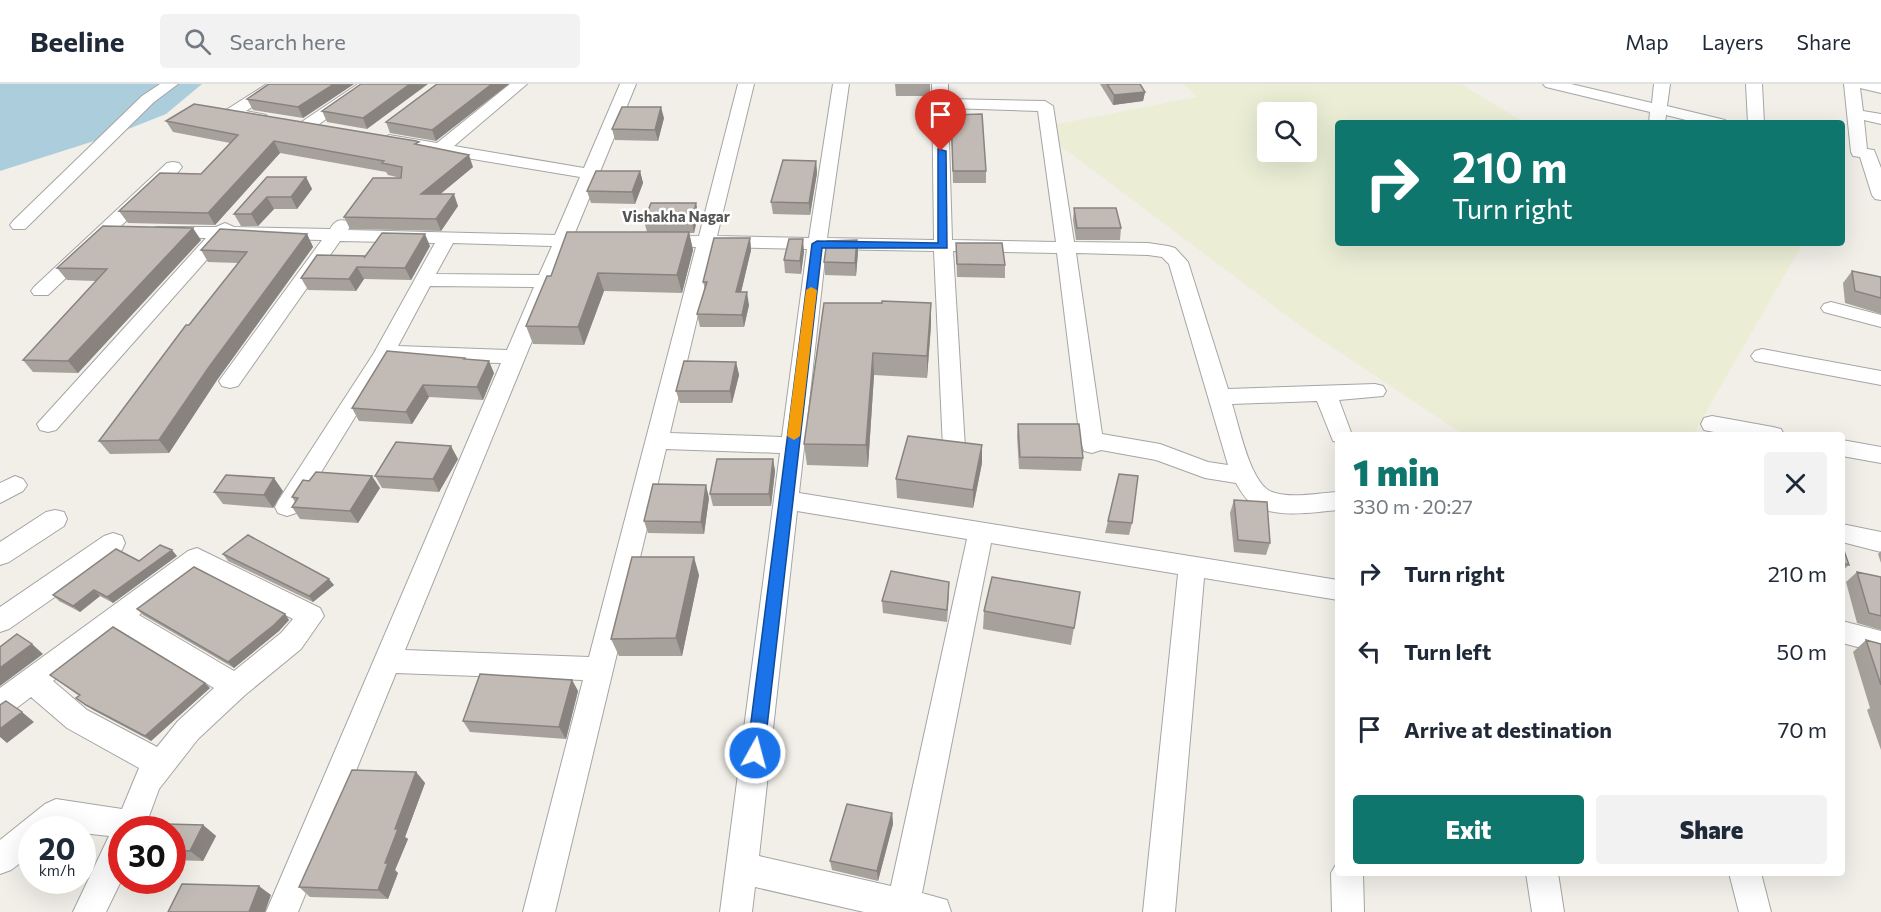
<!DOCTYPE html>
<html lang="en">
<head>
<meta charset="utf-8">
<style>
  :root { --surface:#fff; --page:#f2f2f3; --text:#1f2937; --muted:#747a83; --line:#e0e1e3; --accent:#0f766e }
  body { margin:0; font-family:Commissioner,sans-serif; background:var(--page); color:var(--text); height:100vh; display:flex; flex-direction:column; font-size:22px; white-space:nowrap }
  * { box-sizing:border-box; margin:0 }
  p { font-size:20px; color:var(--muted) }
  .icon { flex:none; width:33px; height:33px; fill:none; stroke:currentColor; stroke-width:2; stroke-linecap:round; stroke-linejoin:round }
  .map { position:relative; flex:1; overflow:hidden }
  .details { position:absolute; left:1335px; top:348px; width:510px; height:444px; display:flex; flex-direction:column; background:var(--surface); border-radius:6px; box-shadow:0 6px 24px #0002 }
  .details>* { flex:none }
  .top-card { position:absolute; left:1335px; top:36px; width:510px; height:126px; border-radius:6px; box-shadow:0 6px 24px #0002; background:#0f766e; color:#fff; overflow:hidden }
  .tools { position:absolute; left:1257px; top:18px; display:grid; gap:12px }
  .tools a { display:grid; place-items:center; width:60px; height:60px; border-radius:6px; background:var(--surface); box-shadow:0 6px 24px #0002; font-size:30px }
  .speed { position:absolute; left:18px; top:732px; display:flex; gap:12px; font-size:30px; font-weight:700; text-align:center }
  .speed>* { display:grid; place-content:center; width:78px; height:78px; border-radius:50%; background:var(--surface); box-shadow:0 6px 24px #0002; line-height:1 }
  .speed small { font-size:15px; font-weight:400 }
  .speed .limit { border:9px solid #d22; background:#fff; color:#111 }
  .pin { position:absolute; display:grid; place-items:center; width:51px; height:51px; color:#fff; margin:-62px -26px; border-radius:50% 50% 50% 0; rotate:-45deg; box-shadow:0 0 6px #0007 }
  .pin .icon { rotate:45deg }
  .me { position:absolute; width:66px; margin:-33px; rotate:7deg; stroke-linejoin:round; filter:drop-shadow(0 0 4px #0008) }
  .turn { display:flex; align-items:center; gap:21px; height:126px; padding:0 18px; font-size:27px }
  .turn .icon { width:78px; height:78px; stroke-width:2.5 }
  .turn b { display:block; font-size:42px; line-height:51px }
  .round { display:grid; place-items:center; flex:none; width:63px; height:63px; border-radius:6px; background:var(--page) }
  .overview { display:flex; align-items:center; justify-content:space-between; height:102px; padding:0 18px }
  h1 { font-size:36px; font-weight:800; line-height:45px; color:var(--accent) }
  .action { display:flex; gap:12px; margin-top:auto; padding:12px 18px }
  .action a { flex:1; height:69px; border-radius:6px; background:var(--accent); color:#fff; font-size:24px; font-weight:800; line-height:69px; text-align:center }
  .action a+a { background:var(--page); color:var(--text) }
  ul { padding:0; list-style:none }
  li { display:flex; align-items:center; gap:18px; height:78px; padding:0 18px }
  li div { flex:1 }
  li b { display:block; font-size:22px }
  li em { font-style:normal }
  header { display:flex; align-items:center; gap:36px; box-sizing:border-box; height:84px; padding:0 30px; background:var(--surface); border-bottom:2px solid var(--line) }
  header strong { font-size:28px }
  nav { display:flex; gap:33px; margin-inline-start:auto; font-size:21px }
  .search { width:420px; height:54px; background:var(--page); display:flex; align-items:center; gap:15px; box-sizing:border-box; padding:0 21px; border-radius:6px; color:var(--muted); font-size:22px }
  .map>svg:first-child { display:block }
</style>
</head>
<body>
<header>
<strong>Beeline</strong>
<div class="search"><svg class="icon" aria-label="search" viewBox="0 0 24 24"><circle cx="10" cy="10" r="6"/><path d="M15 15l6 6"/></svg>Search here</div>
<nav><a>Map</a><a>Layers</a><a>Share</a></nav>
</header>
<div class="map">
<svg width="1881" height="828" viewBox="0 0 1881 828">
  <rect width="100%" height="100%" fill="#f1efe8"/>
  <path fill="#ebeed5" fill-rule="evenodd" d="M1184 0H1461L1520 36 1537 39H1338V159H1803L1694 349 1689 351H1464L1306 246 1037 44 1197 13ZM1268 28H1306V68H1268Z"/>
  <path fill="#abcddc" d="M0 0H202L166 30 113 51 0 87Z"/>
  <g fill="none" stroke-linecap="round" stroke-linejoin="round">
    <defs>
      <path id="minor" d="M160 0H178L154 18 25 145H13L10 141 13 137 142 12Z
        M267 0H286L246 27 266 31 268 34 266 37 260 39 226 32 224 29 226 26Z
        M358 0H376L312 45H300L298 42 300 39Z
        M510 0H527L454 62 584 84 620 0H636L574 151 602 153 604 157 602 161 571 162 405 566 589 573 696 163 653 161 651 157 653 153 699 152 738 0H754L717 152 809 154 833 0H849L827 154 934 156 932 0H948V15L1045 17 1053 22 1074 158 1148 159 1168 162 1175 164 1188 178 1228 305 1375 300 1383 302 1386 307 1383 312 1339 316 1352 351H1338V358L1333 357 1317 317 1232 320C1239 341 1250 400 1272 408 1291 415 1318 409 1338 408V426C1313 428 1272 436 1250 418 1244 413 1240 406 1236 399L1205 394 1156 376 1101 366 1092 369 1084 367 1080 356 1057 169 953 167 965 364 962 370 954 372 946 370 943 364 934 167 826 165 799 409 1338 496V516L1204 494 1175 828H1143L1178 490 991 459 922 809 947 816 951 828H864L755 803 752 828H720L780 369 666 365 555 828H523L583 596 396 589 298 828H266L501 279 390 276 296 429 287 432 278 429 275 423 278 417 374 269 435 159 340 157 238 302 230 304 222 302 219 297 322 156 226 154 56 346 48 348 40 346 37 340 206 154 163 153 156 151 154 147 156 143H216L225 139 234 143 330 145C335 137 338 135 348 137L351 141 348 146 555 151 580 93 389 61 381 56 389 51 437 59ZM948 24 1038 27 1056 158 952 156ZM453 159 552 162 539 191 436 190ZM714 163 807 165 782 353 670 349ZM1076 169 1148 171 1162 173 1169 180 1228 381 1208 378 1160 360 1102 350ZM430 202 534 203 507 266 398 262ZM797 427 967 455 891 802 759 772Z
        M1543 0H1571L1652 19 1654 0H1670L1667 22 1725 36 1727 39H1698L1666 31 1665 39H1649L1650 28 1546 3Z
        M1746 0H1762L1764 39H1748Z
        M1844 0H1881V9L1860 4 1863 27 1881 30V40L1864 36 1867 65 1874 66 1881 84V116L1875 115 1872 111 1860 73 1853 72 1851 68Z
        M173 78 179 79 182 83 179 87 48 211H34L31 207 34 203 167 79Z
        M1831 218 1881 231V243L1824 228 1821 224 1824 220Z
        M1762 265 1881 287V301L1755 277 1751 272 1755 267Z
        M1712 332 1773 343 1781 345 1784 351H1729L1704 346 1701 340 1704 334Z
        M1842 356 1881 363V379L1842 372Z
        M15 392 23 395 27 401 23 407 0 419V399Z
        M55 426 64 428 67 435 64 442 9 478 0 481V458L46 428Z
        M1842 440 1881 448V468L1842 458Z
        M113 449 122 452 125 459 122 466 9 545 0 548V523L104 452Z
        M197 464 320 524 324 532 301 565 245 611 198 655 159 705 144 746H122V795L106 828H73L109 752 82 749V746H32V770L11 786 0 790V756L45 720 56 715 122 725 139 684 67 644 31 613 10 629 0 632V604L188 467ZM199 486 293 535 281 549 234 587 139 531ZM119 546 214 604 178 637 157 663 87 626 53 597Z
        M1842 537 1881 547V569L1842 559Z
        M1338 777V789H1363L1364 828H1332L1331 789Z
        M1526 789H1558L1564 828H1532Z
        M1729 789H1761L1771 828H1739Z"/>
    </defs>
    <use href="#minor" stroke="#a5a5a5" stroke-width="2"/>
    <use href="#minor" fill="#fff" fill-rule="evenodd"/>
  </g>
  <path fill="#a7a19c" d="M269 0H354L303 34 253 26 247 15Z
    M361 0 367 45 327 38 322 27Z
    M437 0 436 57 390 49 386 38Z
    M895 0H930V12H896Z
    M1100 0H1140L1145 8 1143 17 1113 21Z
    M951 31 986 87V99H953Z
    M664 34 658 57 615 56 612 45Z
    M166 37 420 61 473 83 440 110 458 122 441 147 350 145 344 133 401 94 388 91 386 88 280 69 215 141 128 139 119 127 201 90 230 59 173 48Z
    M816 77 817 89 810 131 773 130 771 118Z
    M640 87 643 99 635 120 591 119 587 107Z
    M306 93 312 105 297 125H274L258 142H241L234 130Z
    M696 119 698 131 694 149H689L693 166 682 209 604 207 584 261 533 260 526 242 551 192 647 148 644 137Z
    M1074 124 1121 144 1120 156H1076L1073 136Z
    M307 150 313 163 217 296 169 369 110 370 99 357 238 179 208 178 201 166Z
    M750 154 751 166 741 208 749 221 744 243H700L697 230 705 205 703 198Z
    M201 156 78 289 33 288 23 276 96 197 67 196 57 184Z
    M857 156 858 168 856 192 825 191 824 178Z
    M956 159 1005 181V194L957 193Z
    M430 162 411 196 364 195 356 207 308 206 301 194 365 172Z
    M804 167 801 190 785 189 784 176Z
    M1852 187 1881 193V230L1845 219 1843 199Z
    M824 219 931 241 927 294 874 291 868 383 807 381 804 360Z
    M466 276 494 289 483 316 429 313 412 340 359 337 352 324Z
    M736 278 739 291 732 319H680L676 307Z
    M1018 340 1083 374 1081 387 1019 385 1017 352Z
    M458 375 439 408 382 404 375 392Z
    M773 375 775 387 771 422H713L710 410Z
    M982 379 973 424 897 414 896 395Z
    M380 404 358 439 300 435 292 423 295 418 292 413Z
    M283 407 273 424 223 420 214 408Z
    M709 414 704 450 648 449 644 437Z
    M1234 416 1270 459 1266 471 1234 468 1230 429Z
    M1108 437 1132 439 1129 451 1105 449Z
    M1842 461 1849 481 1842 487Z
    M1881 467V479L1878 470Z
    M223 470 334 501 313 518 228 477Z
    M177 472 113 519 100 512 80 528 59 517 53 511Z
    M1857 488 1881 493V546L1857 539 1846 498Z
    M699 491 682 572H619L611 555Z
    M1080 508 1071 561 983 545 984 527Z
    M949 510 947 538 883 529 882 517Z
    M137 525 285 530 289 536 279 547 234 584 143 531Z
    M1866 556 1881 560V666L1867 626 1870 624 1853 568Z
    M50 591 205 599 210 604 151 657 93 626 76 614 79 612Z
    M572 596 578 607 566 655 470 648 463 637Z
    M416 688 425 699 405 753 408 755 395 786 398 789 388 815 310 813 299 803Z
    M892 729 893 740 878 797 832 786 830 777Z
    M203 741 216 752 203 777 172 776V746Z
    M122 750V770L113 765Z"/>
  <path fill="#88837f" d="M334 0H354L303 34 298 23Z
    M410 0H428L367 45 363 34Z
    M492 0H509L436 57 432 46Z
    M1145 8 1143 17 1113 21 1114 11Z
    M661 23 664 34 658 57 655 46Z
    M274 57 280 69 215 141 208 129Z
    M469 71 473 83 426 122 421 110Z
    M816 77 817 89 810 131 809 119Z
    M640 87 643 99 635 120 632 108Z
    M306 93 312 105 297 125 291 113Z
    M454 110 458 122 441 147 436 135Z
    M267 113 274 125 258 142 251 130Z
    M696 119 698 131 694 149 692 137Z
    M193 144 201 156 78 289 68 277Z
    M689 148 693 166 682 209 677 191Z
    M307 150 313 163 217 296 169 369 159 356 209 283Z
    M425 150 430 162 411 196 405 184Z
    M750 154 751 166 738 221 736 208Z
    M803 155 804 167 801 190 800 177Z
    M857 156 858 168 856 192 855 179Z
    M357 183 364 195 356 207 349 195Z
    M598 189 604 207 584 261 578 243Z
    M747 208 749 221 744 243 742 231Z
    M931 219V241L927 294V272Z
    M873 269 874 291 868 383 866 361Z
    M489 277 494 289 483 316 477 303Z
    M736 278 739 291 732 319 730 307Z
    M423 301 429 313 412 340 406 328Z
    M982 361V379L973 424V406Z
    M451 362 458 375 439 408 433 395Z
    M773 375 775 387 771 422 769 410Z
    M372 392 380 404 358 439 350 427Z
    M274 394 283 407 273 424 264 411Z
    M706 401 709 414 704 450 701 438Z
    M172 466 177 472 113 519 107 513Z
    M694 473 699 491 682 572 676 554Z
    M329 495 334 501 313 518 309 512Z
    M94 506 100 512 80 528 73 522Z
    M285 530 289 536 279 547 234 584 228 578Z
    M32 560 43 570 0 602V584Z
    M572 596 578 607 566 655 559 643Z
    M205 599 210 604 151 657 145 652Z
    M22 628 34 638 7 659 0 653V645Z
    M416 688 425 699 405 753 408 755 395 786 398 789 388 815 378 806 395 745Z
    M892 729 893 740 878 797 877 787Z
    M203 741 216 752 203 777 190 767Z
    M259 802 271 811 265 828H249Z"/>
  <path fill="#c2bbb5" stroke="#88837f" stroke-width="1.5" d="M269 0H334L298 23 247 15Z
    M361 0H410L363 34 322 27Z
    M437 0H492L432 46 386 38Z
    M1107 0H1140L1145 8 1114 11Z
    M194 20 416 57 419 58 415 60 469 71 421 110H454L436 135 344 133 373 94H401L402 83 382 79 384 77 274 57 208 129 119 127 160 89 201 90 238 51 166 37Z
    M622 23H661L655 46 612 45Z
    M982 30 986 87H953L951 31Z
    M783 76 816 77 809 119 771 118Z
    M596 87H640L632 108 587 107Z
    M267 93H306L291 113H267L251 130H234Z
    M651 119H696L692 137H644Z
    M1074 124H1116L1121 144H1077Z
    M103 142 193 144 68 277 23 276 107 185 57 184Z
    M220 145 307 150 209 283 159 356 99 357 186 241H189L247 168 201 166Z
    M567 148H689L677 191 598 189 578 243 526 242 547 192H551Z
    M382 149 425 150 405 184 357 183 349 195 301 194 317 171 365 172 364 174Z
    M714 154H750L736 208H747L742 231 697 230 707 198H703Z
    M789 155H803L800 177 784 176Z
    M857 156 855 179 824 178 827 157Z
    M956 159H1002L1005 181 957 180Z
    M1852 187 1881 193V214L1855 207Z
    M882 217 931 219 927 272 873 269 866 361 804 360 824 219H882Z
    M387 267 465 274 464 275 489 277 477 303 423 301 406 328 352 324Z
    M684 277 736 278 730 307H676Z
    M1018 340H1079L1083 374 1020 373Z
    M908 352 982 361 973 406 896 395Z
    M396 358 451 362 433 395 375 392Z
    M717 375H773L769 410H710Z
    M316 388 372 392 350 427 292 423 298 414 292 413 303 396 309 397Z
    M1119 390 1138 392 1132 439 1108 437Z
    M226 391 274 394 264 411 214 408Z
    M653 400 706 401 701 438 644 437Z
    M1234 416 1267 418 1270 459 1238 456Z
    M248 451 329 495 309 512 223 470Z
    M160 461 172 466 107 513 94 506 73 522 53 511 116 465 139 477Z
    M1842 461 1849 481 1842 479Z
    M632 473H694L676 554 611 555Z
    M194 483 285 530 274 541 228 578 137 525Z
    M891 487 949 498 947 526 882 517Z
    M1857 488 1881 493V532L1869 529Z
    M992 493 1080 508 1074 544 984 527Z
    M113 543 205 599 145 652 86 621 76 614 80 611 50 591Z
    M17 550 32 560 0 584V563Z
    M1866 556 1881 560V601Z
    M480 590 572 596 559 643 463 637Z
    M6 617 22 628 0 645V621Z
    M352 686 416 688 395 745H398L385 779H388L378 806 299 803Z
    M847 720 892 729 877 787 830 777Z
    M128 739 203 741 190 767 172 766V746H124Z
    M122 750V765H113Z
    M182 800 259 802 249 828H168Z"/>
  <path fill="#1a73e8" stroke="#114b97" stroke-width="1.5" d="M938 65 946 67 947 164H822L764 669 761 674 755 676 749 674 747 669 812 160 817 157 938 159Z"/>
  <path fill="#f59e0b" d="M811 203 817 206 800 352 794 356 787 352 806 206Z"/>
  <g text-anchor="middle" stroke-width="5" stroke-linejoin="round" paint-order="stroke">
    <g font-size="15" font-weight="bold" fill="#545454" stroke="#fff">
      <text x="676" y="138">Vishakha Nagar</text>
    </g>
  </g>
</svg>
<div class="tools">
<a><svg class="icon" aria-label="search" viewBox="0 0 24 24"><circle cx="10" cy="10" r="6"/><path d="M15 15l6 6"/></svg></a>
</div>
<div class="speed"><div>20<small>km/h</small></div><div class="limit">30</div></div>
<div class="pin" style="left:941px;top:67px;background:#d93025"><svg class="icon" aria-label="arrive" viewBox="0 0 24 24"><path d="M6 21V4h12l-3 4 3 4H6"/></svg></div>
<svg class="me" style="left:755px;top:669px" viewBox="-20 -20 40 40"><circle r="17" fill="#1a73e8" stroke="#fff" stroke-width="3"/><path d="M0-11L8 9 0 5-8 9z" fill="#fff"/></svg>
<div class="top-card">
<div class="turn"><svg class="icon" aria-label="right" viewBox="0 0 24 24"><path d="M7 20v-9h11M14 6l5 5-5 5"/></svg><div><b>210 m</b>Turn right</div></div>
</div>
<section class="details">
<div class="overview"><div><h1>1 min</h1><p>330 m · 20:27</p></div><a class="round"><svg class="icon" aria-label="close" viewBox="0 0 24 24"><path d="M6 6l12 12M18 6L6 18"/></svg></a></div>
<ul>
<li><svg class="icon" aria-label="right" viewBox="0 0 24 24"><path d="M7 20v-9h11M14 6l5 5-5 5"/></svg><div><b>Turn right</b></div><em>210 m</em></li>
<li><svg class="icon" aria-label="left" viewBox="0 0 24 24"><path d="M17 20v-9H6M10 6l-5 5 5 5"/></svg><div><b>Turn left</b></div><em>50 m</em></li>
<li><svg class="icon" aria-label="arrive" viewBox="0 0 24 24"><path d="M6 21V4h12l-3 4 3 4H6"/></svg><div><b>Arrive at destination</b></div><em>70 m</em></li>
</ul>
<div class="action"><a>Exit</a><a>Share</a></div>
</section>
</div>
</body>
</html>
